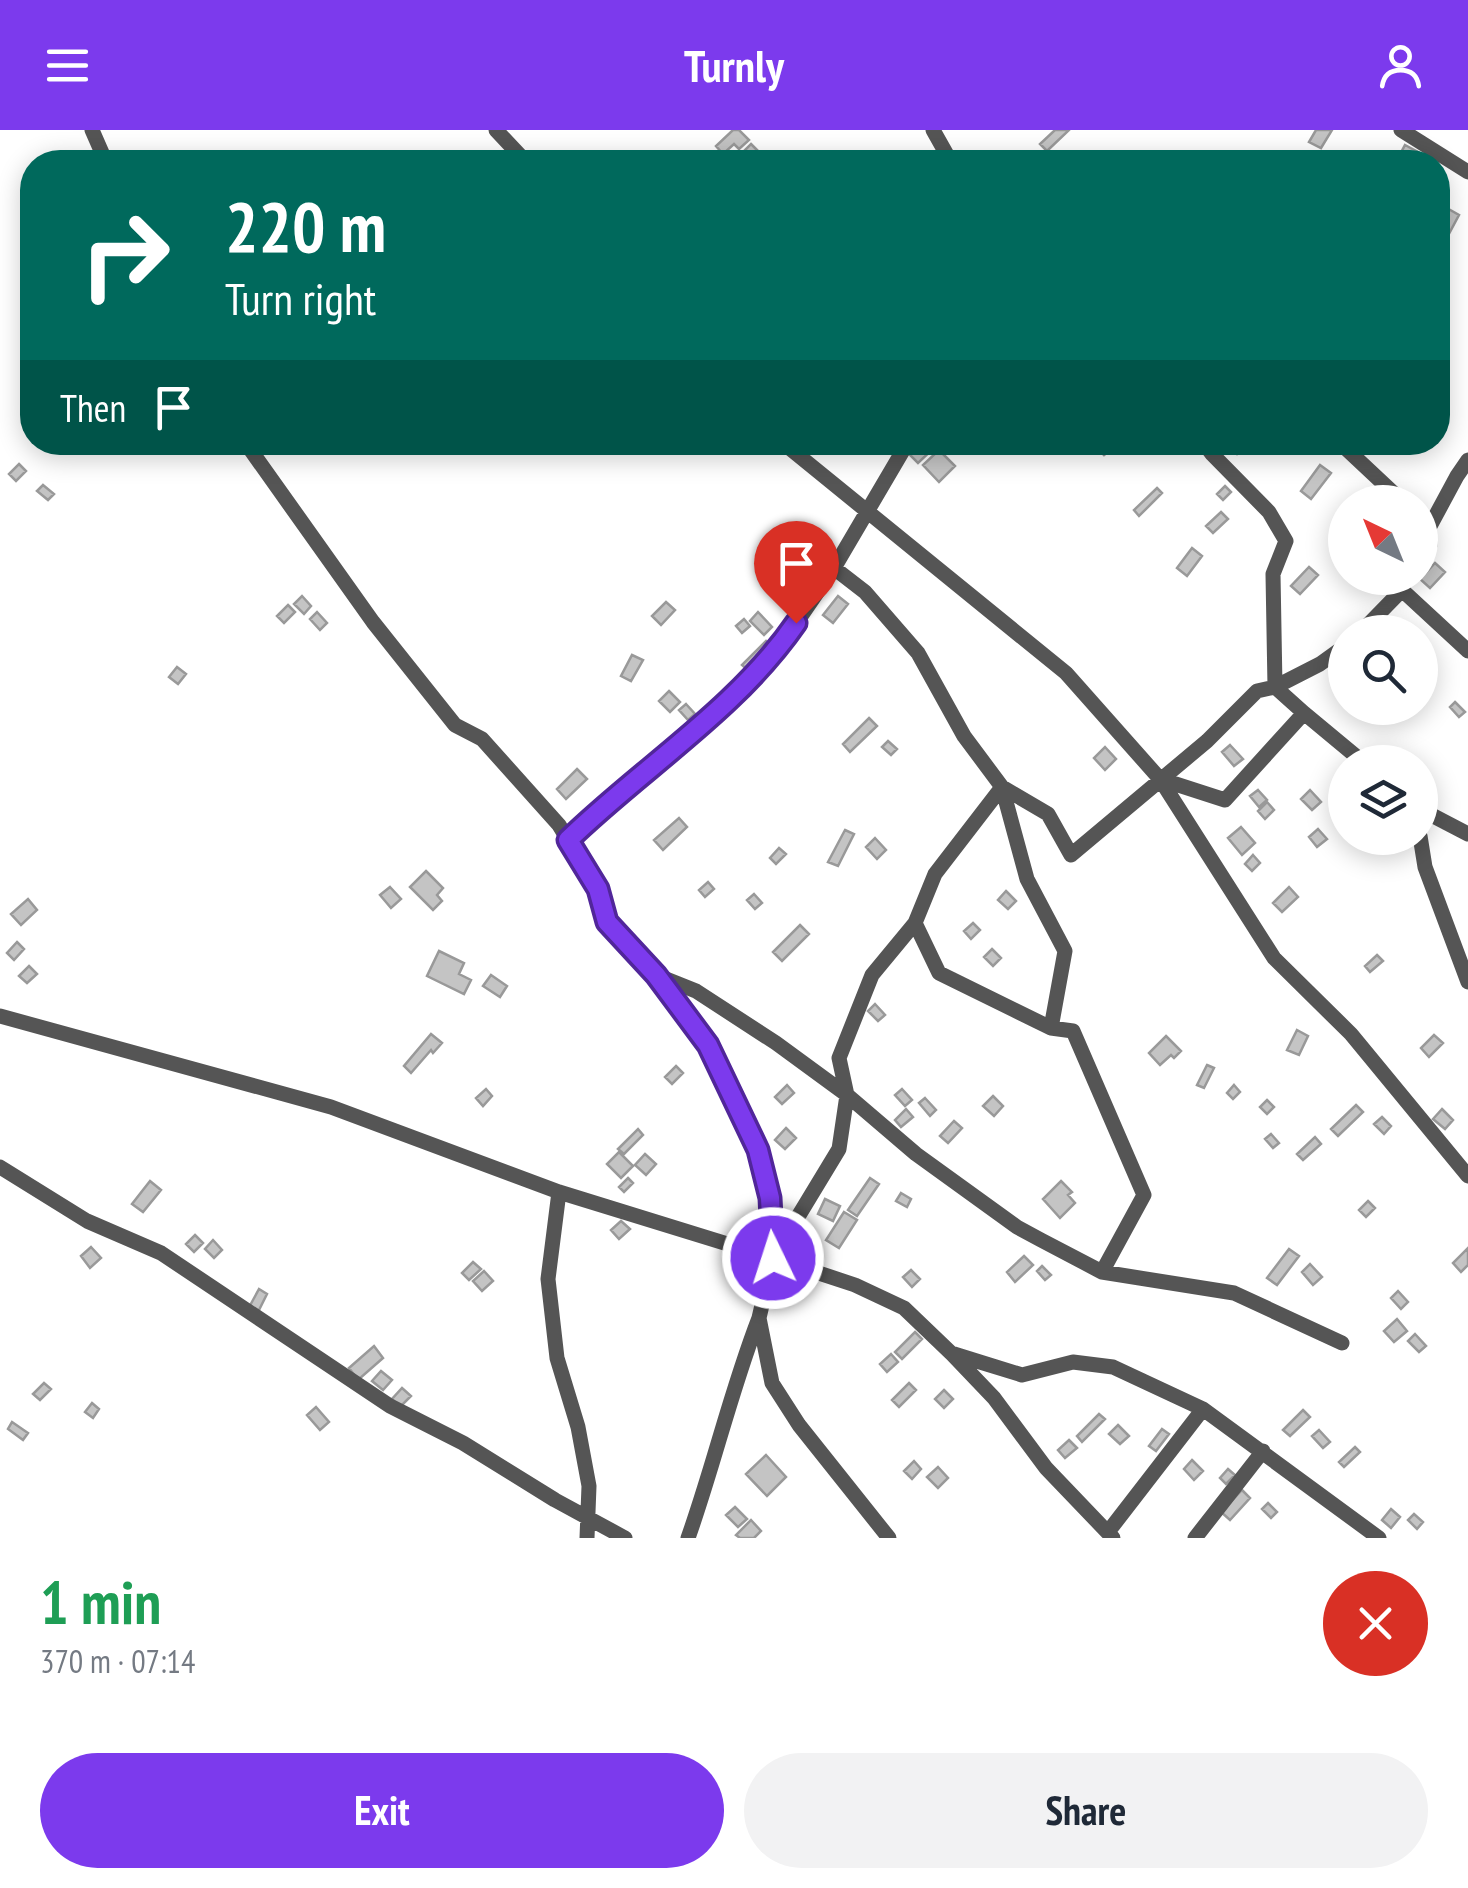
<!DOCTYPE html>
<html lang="en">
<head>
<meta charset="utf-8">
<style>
  :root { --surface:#fff; --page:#f2f2f3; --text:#1f2937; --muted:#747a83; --accent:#7c3aed }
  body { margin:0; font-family:"PT Sans Narrow",sans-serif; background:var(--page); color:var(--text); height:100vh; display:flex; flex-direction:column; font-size:38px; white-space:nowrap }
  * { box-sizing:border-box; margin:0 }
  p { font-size:32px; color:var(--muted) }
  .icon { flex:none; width:55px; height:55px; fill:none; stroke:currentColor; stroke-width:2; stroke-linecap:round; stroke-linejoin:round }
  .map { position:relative; height:1408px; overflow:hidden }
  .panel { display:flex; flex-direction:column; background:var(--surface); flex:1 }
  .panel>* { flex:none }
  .guide { position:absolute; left:20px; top:20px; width:1430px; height:305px; border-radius:40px; box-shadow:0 5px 25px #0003; background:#00695c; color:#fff; overflow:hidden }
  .needle { width:65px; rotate:317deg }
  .tools { position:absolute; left:1328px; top:355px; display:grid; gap:20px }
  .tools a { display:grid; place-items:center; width:110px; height:110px; border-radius:50%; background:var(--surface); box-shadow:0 5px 25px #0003; font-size:50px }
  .pin { position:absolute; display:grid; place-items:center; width:85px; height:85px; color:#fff; margin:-102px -42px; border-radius:50% 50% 50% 0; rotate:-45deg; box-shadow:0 0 10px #0007 }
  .pin .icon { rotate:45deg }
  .me { position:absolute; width:110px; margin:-55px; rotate:356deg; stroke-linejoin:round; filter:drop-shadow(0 0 8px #0008) }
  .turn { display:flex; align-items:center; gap:35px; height:210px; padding:0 40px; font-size:45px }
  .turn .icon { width:130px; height:130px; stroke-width:2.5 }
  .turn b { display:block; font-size:70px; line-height:85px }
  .then { display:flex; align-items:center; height:95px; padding:0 40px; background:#0003; gap:20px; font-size:38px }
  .round { display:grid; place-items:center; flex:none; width:105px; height:105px; border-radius:52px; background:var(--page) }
  .summary { display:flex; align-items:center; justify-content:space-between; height:170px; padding:0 40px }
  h1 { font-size:60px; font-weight:600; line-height:75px; color:#1e9e55 }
  .primary-button { display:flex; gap:20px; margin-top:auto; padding:20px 40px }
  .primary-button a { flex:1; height:115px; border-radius:60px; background:var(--accent); color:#fff; font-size:40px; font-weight:600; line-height:115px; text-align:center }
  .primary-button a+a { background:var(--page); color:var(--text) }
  header { display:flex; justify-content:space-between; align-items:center; height:130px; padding:0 40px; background:var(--accent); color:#fff; font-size:45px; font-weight:600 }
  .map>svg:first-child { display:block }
</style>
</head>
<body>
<header><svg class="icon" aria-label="menu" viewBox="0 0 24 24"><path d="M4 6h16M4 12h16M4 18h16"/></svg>Turnly<svg class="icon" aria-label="person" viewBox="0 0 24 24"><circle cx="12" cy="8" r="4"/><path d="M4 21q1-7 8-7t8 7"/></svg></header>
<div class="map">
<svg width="1468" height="1408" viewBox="0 0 1468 1408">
  <rect width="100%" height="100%" fill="#fff"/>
  <path fill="#c4c4c4" stroke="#999" stroke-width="2.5" d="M733 0H739L749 10 739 19 734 14 723 24 716 16Z
    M1055 0H1069L1047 21 1040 14Z
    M1316 0H1332L1321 18 1309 12Z
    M751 14 760 23 753 29 745 20Z
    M1405 15 1418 22 1412 32H1396Z
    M1445 77 1459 85 1444 113 1438 110V92Z
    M919 312H931L935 317 918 333 908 323Z
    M1103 312H1108L1113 318 1104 325 1097 318Z
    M1232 312H1249L1237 324 1229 316Z
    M939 320 955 336 939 352 923 335Z
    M19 334 26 341 16 351 9 344Z
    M1320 335 1331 343 1311 369 1301 361Z
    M43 355 54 364 48 370 37 361Z
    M1225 356 1231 362 1223 370 1217 364Z
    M1157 358 1162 363 1139 386 1134 380Z
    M1221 382 1228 389 1213 403 1206 396Z
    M1192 418 1202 426 1187 446 1177 438Z
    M1435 433 1445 442 1430 458 1420 449Z
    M1309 437 1318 445 1300 464 1291 456Z
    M302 466 311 476 304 484 294 474Z
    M838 466 848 474 833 493 823 485Z
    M666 472 675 480 661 495 652 486Z
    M288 475 295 482 284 493 277 486Z
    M317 482 327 493 320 500 310 489Z
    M758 482 772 497 764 505 750 491Z
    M744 489 750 496 742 503 736 496Z
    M766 511 776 521 752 544 742 535Z
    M632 525 643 530 631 551 621 546Z
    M177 537 186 544 178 554 169 547Z
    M669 561 680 572 670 582 659 571Z
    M1455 572 1465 582 1459 587 1450 577Z
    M686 574 695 584 688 590 679 580Z
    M869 588 877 596 850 622 843 614Z
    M888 611 897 619 891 625 882 617Z
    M1230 615 1243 629 1234 636 1222 622Z
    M1105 617 1116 629 1105 640 1094 628Z
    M577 639 587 649 566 669 557 659Z
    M1258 660 1267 670 1259 677 1250 666Z
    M1310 660 1321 672 1312 680 1301 669Z
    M1267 672 1274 680 1265 689 1258 681Z
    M679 688 687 697 663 720 654 710Z
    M1241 697 1255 713 1242 725 1228 708Z
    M1318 699 1327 709 1317 717 1309 707Z
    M845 700 854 704 838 736 828 732Z
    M875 708 886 720 877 729 866 717Z
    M779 718 786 724 776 734 770 728Z
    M1253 725 1260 733 1252 741 1245 734Z
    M426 741 443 758 437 765 442 771 433 780 410 757Z
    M708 752 714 759 705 767 699 760Z
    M390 757 401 769 391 778 380 765Z
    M1289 757 1298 767 1282 782 1273 773Z
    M1006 761 1016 771 1008 779 998 770Z
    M754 764 762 773 755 779 747 770Z
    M28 769 37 780 21 795 11 784Z
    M973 793 980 800 971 809 964 801Z
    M800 795 809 804 782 831 773 822Z
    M17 812 24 819 14 830 7 823Z
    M992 819 1001 828 993 836 984 827Z
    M439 821 464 833 459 844 471 850 464 864 427 846Z
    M1377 825 1383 831 1370 842 1365 836Z
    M29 836 37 844 27 853 19 846Z
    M491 845 507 856 500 867 483 856Z
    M875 874 885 885 878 891 868 881Z
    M1297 900 1308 906 1299 925 1287 920Z
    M431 904 442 913 433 923 431 920 411 943 404 936Z
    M1434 905 1443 913 1429 927 1421 918Z
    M1166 906 1181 921 1174 928 1171 925 1160 935 1149 923Z
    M1207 935 1214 938 1204 958 1197 955Z
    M676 936 683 943 672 954 665 947Z
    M787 955 794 963 782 974 775 967Z
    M1234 955 1240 962 1233 969 1227 963Z
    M486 959 492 966 483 976 476 968Z
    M902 959 912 970 905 976 895 965Z
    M993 966 1003 976 994 986 983 976Z
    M925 968 936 980 930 986 919 973Z
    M1267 970 1274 977 1267 984 1260 977Z
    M1356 975 1363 982 1338 1006 1331 999Z
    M906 979 913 987 901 997 895 990Z
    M1442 979 1453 990 1445 999 1433 989Z
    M1382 987 1391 996 1384 1004 1374 994Z
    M954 991 962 998 948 1013 940 1006Z
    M786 998 796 1008 785 1019 775 1010Z
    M638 999 643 1005 624 1024 618 1019Z
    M1271 1004 1279 1013 1273 1018 1265 1009Z
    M1315 1007 1321 1014 1303 1030 1297 1024Z
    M619 1022 633 1036 621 1048 607 1034Z
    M645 1024 656 1034 646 1045 635 1035Z
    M628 1048 633 1053 624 1062 619 1057Z
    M870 1048 879 1054 857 1086 848 1080Z
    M150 1051 161 1060 143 1082 132 1074Z
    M1061 1051 1072 1062 1068 1065 1075 1073 1060 1088 1043 1069Z
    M901 1063 911 1069 907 1077 896 1071Z
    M825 1069 840 1076 833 1091 818 1084Z
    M1368 1071 1375 1078 1366 1087 1359 1080Z
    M844 1082 857 1090 839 1118 826 1110Z
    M621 1091 630 1099 619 1109 611 1100Z
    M195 1105 203 1113 194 1122 186 1114Z
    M213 1110 222 1120 214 1128 205 1119Z
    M91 1117 101 1128 90 1138 81 1126Z
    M1468 1118V1135L1461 1142 1453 1133Z
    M1289 1119 1299 1126 1277 1155 1267 1148Z
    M1024 1126 1033 1135 1015 1152 1007 1142Z
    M473 1132 481 1139 469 1150 462 1143Z
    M1310 1134 1322 1147 1313 1155 1302 1142Z
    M1042 1136 1051 1145 1045 1150 1037 1141Z
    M911 1140 920 1149 912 1157 903 1147Z
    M484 1141 493 1151 482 1161 473 1151Z
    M259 1159 267 1164 256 1186 247 1181Z
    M1398 1161 1408 1172 1401 1179 1391 1168Z
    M1397 1189 1407 1201 1394 1212 1384 1201Z
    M915 1202 922 1209 902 1229 895 1222Z
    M1415 1204 1426 1216 1419 1222 1408 1211Z
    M374 1216 383 1228 358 1250 349 1238Z
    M891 1224 898 1232 887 1242 880 1234Z
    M381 1241 392 1250 383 1260 372 1251Z
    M44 1253 51 1259 40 1270 33 1264Z
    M909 1253 916 1260 899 1277 892 1270Z
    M402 1258 411 1266 400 1277 392 1269Z
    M944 1260 953 1269 944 1278 935 1269Z
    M92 1273 99 1279 93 1288 85 1282Z
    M316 1277 329 1292 320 1300 307 1285Z
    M1303 1280 1310 1287 1290 1306 1283 1300Z
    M1099 1284 1105 1289 1082 1312 1077 1306Z
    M12 1292 28 1303 23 1310 8 1299Z
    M1118 1295 1129 1306 1120 1314 1109 1304Z
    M1162 1299 1169 1304 1156 1321 1149 1316Z
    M1319 1300 1330 1312 1323 1318 1312 1306Z
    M1069 1310 1077 1318 1065 1328 1058 1320Z
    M1355 1317 1360 1322 1344 1337 1339 1332Z
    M766 1325 786 1347 767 1366 746 1344Z
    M1192 1330 1203 1341 1194 1350 1184 1339Z
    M914 1331 921 1339 912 1349 904 1341Z
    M938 1337 948 1348 938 1358 927 1347Z
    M1228 1339 1235 1345 1226 1354 1220 1348Z
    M1242 1360 1250 1368 1230 1390 1221 1382Z
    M1268 1373 1277 1382 1271 1388 1262 1379Z
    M735 1377 747 1389 738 1397 726 1385Z
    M1391 1379 1400 1387 1391 1398 1382 1390Z
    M1414 1384 1423 1392 1417 1399 1408 1390Z
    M751 1390 761 1401 754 1408H740L736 1405Z"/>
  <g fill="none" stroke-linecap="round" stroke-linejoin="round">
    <path stroke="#555" stroke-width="15" d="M92 0 106 32
      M496 0 526 32
      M933 0 951 32
      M1401 0 1468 42
      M245 312 373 492 455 595 482 609 559 695 598 759 607 792 656 845 708 915 757 1020 770 1068 773 1128 759 1188 772 1253 799 1295 889 1408
      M782 312 1066 543 1160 649 1274 828 1351 904 1468 1046
      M1203 312 1212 324 1269 382 1286 411 1273 444 1275 557 1304 583
      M1339 312 1403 372
      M1420 432 1430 415 1429 398 1457 346 1468 330
      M834 438 865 462 918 523 964 606 1002 657 1027 749 1065 821 1051 898 1073 901 1144 1065 1102 1142
      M1361 502 1402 460 1468 521
      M1160 649 1225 670 1304 583 1363 632
      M1002 657 1048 684 1071 725 1207 611 1257 561 1275 557 1320 534 1345 516
      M1420 679 1468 704
      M1420 706 1425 737 1468 852
      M568 710 601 678 711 586 777 521 834 438 908 312
      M915 793 939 843 1051 898
      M656 845 696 861 776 913 847 965 916 1024 1017 1097 1041 1110 1102 1142 1234 1163 1342 1213
      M0 886 331 977 559 1062 773 1128 855 1155 904 1178 952 1224 994 1268 1046 1338 1113 1408
      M0 1037 87 1091 161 1123 390 1276 463 1313 555 1370 625 1408
      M559 1062 548 1149 557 1228 578 1297 589 1356 587 1408
      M773 1128 839 1019 847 965 839 928 872 845 915 793 935 744 1002 657
      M954 1224 1022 1245 1073 1232 1113 1237 1203 1279 1379 1408
      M1108 1402 1203 1279
      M688 1408C714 1335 731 1260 759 1188
      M1195 1408 1263 1321"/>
  </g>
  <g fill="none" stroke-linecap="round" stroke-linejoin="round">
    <defs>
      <path id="route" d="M773 1128 770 1068 758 1020 708 915 656 845 607 792 598 759 568 710C642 638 736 580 796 493"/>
    </defs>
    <use href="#route" stroke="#51269a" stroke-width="25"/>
    <use href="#route" stroke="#7c3aed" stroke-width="18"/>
  </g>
</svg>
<div class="tools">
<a><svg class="needle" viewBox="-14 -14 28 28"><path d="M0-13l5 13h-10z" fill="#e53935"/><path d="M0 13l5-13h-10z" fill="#747a83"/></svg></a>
<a><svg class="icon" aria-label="search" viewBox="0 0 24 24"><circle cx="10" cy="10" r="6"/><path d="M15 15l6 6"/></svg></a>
<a><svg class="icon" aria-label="layers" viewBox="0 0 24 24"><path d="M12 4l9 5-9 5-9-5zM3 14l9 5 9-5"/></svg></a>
</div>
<div class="pin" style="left:796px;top:493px;background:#d93025"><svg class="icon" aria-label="arrive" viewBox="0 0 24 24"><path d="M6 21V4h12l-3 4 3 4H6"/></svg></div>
<svg class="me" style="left:773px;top:1128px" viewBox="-20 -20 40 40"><circle r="17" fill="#7c3aed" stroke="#fff" stroke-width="3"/><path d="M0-11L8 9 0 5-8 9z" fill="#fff"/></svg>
<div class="guide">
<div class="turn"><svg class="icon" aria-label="right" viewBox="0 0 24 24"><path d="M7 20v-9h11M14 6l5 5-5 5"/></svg><div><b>220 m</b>Turn right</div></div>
<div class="then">Then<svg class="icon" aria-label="arrive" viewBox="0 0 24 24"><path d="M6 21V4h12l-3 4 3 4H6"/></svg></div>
</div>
</div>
<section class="panel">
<div class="summary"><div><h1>1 min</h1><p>370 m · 07:14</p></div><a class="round" style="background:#d93025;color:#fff"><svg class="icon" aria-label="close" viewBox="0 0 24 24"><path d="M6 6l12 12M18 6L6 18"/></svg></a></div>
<div class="primary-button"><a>Exit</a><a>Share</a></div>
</section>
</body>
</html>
